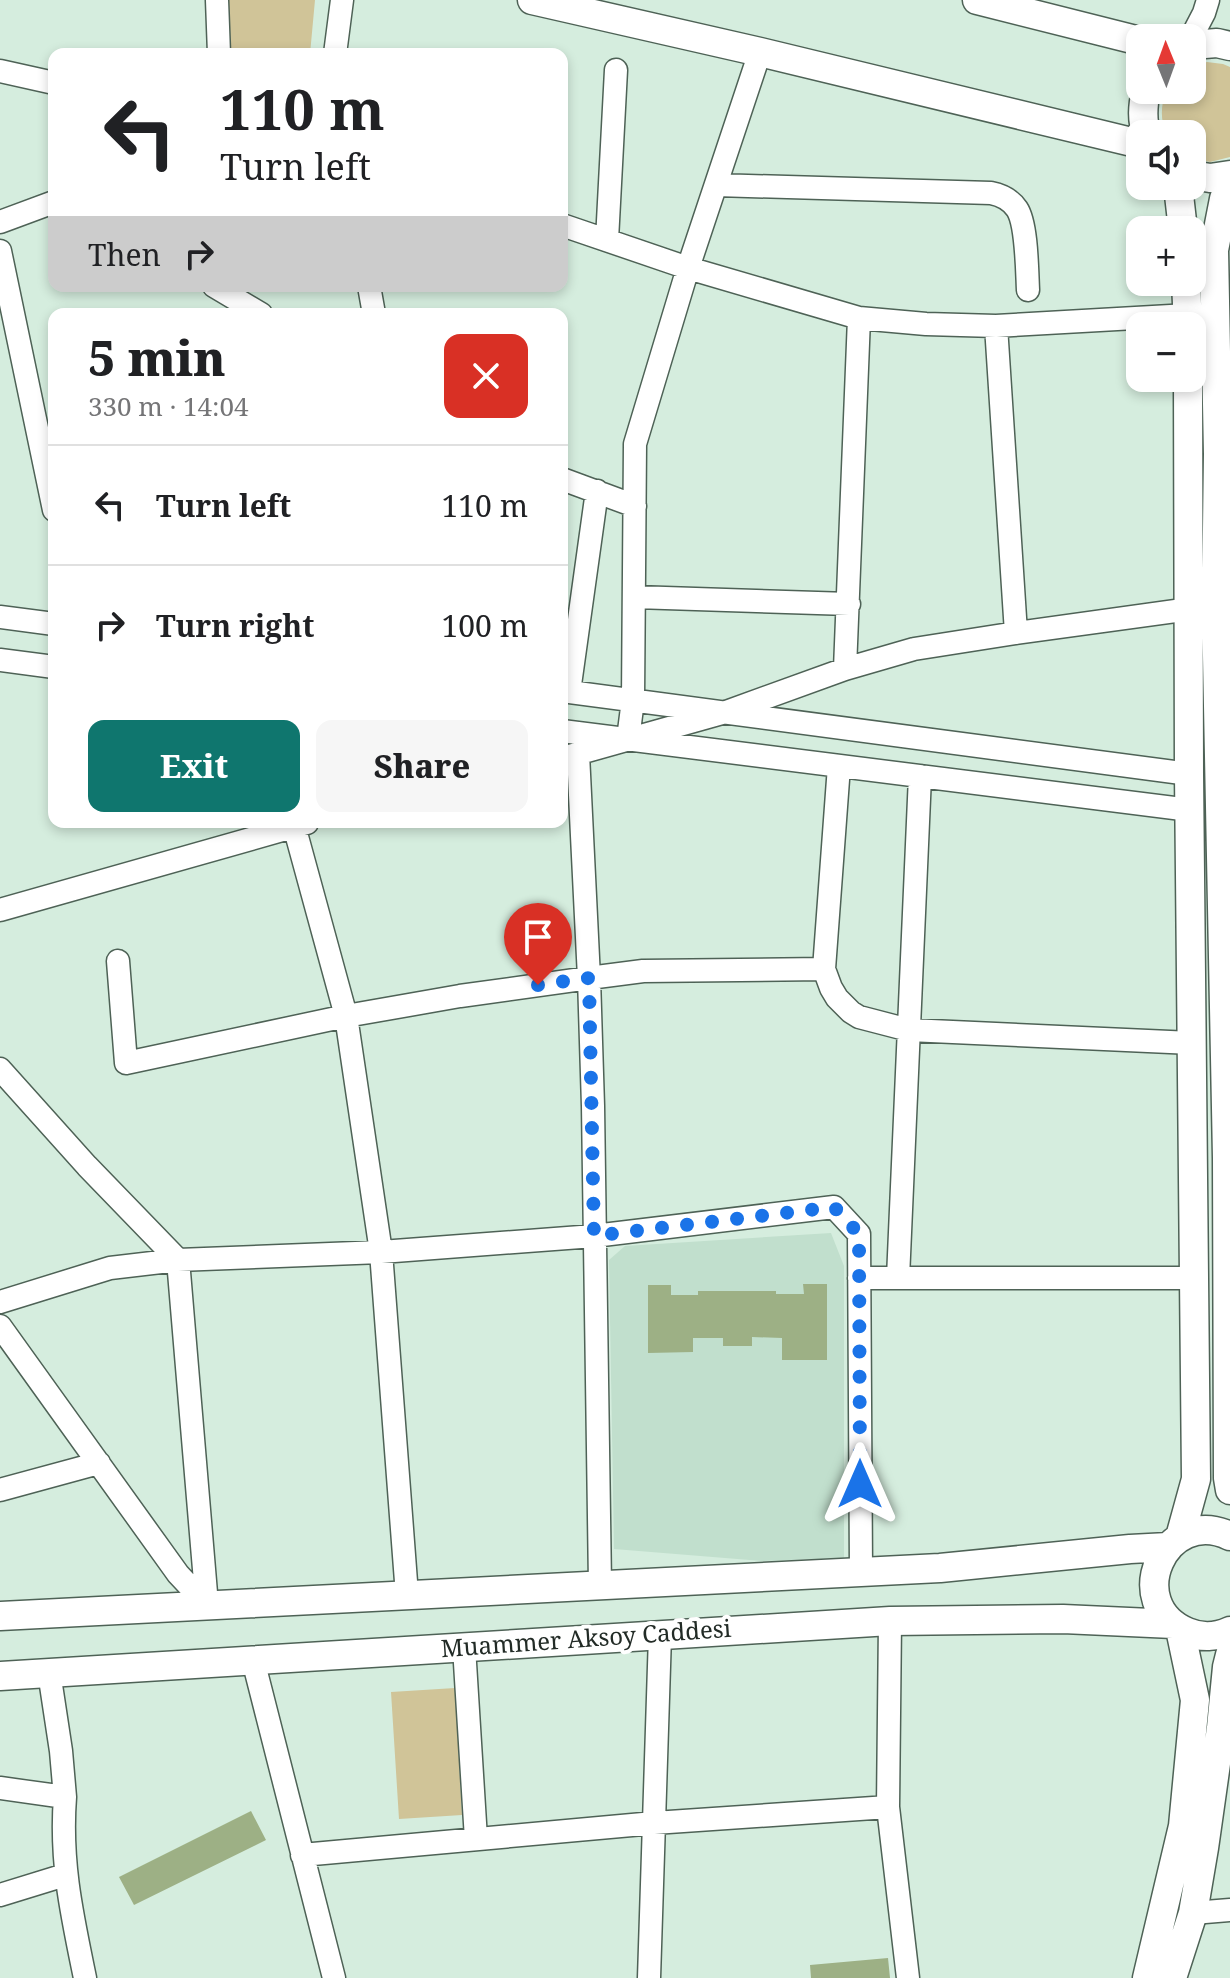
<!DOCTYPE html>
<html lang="en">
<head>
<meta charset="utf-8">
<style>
  :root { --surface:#fff; --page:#f6f6f6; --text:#202124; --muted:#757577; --line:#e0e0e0; --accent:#0f766e }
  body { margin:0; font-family:"Noto Serif",serif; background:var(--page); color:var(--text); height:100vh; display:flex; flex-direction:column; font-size:30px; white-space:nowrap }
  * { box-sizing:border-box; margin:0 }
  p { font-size:26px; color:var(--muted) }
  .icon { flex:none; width:44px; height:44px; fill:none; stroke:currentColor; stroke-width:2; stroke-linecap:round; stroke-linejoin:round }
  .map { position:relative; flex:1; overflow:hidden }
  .sheet { position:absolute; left:48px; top:308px; width:520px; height:520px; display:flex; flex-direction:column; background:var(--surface); border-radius:16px; box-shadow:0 4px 12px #0003 }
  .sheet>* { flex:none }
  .top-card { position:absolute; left:48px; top:48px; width:520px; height:244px; border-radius:16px; box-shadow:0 4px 12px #0003; background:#fff; color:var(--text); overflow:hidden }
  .needle { width:52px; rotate:359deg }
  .buttons { position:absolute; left:1126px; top:24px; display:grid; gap:16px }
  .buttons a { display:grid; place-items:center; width:80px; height:80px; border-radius:16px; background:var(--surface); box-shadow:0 4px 12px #0003; font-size:40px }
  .pin { position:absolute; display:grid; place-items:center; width:68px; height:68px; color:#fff; margin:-82px -34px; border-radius:50% 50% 50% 0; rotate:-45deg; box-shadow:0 0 8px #0007 }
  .pin .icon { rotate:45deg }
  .me { position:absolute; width:88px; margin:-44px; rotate:0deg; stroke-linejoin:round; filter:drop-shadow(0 0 6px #0008) }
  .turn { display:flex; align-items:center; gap:28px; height:168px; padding:0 40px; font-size:36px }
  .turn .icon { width:104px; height:104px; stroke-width:2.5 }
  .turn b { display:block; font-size:56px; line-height:68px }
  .then { display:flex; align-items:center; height:76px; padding:0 40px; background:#0003; gap:16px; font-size:30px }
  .round { display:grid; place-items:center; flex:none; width:84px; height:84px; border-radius:16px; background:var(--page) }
  .head { display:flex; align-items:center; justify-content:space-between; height:136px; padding:0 40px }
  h1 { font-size:48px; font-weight:800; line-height:60px }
  .action { display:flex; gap:16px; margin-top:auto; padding:16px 40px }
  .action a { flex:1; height:92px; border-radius:16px; background:var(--accent); color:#fff; font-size:32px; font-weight:800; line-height:92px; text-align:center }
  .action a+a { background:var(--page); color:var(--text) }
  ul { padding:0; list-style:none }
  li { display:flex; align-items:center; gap:24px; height:120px; padding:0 40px; border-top:2px solid var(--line) }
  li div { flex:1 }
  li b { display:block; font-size:30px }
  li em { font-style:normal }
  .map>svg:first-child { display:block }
</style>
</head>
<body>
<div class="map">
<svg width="1230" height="1978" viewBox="0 0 1230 1978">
  <rect width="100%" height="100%" fill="#d5edde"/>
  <path fill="#c1dfcd" d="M831 1233 844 1266V1558L762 1561 614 1549 609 1260 625 1246Z"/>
  <path fill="#d0c498" d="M226 0H315L310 54H229Z
    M1207 62 1223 64 1230 67V157L1210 162 1192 158V134H1166C1160 118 1161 106 1166 90H1192V66Z
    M455 1688 462 1815 399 1819 391 1692Z"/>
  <path fill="#9db085" d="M803 1284H827V1360H782V1338L752 1337V1346H723V1338H693V1352L648 1353V1285H671V1295H698V1291H776V1294H804Z
    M251 1811 266 1840 134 1905 119 1877Z
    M888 1958 890 1978H811L810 1965Z"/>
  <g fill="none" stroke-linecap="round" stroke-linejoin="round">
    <defs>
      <path id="minor" d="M217 0 219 54
        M1191 38 1204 13 1208 0
        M335 54 342 0
        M0 71 54 83
        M716 185 991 193C1001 195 1011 200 1017 209 1027 224 1027 271 1028 290
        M0 222 54 202
        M562 225 688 268 859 318 926 324 996 326 1188 315
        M607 240 616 70
        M0 251 54 510
        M214 286 261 314
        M369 286 374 314
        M996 326 1016 633
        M562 479 635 506
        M635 597 849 604
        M0 617 54 624
        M0 660 54 667
        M845 669 859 318
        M562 691 1189 774
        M569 692 597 491
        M562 731 1190 810
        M628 739 633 700 635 444 688 268 760 52
        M578 754 589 978 593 1106 600 1585
        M562 758 726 712 845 669 914 649 1016 633 1190 609
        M839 766 824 969 831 988 837 998 851 1012 859 1017 909 1030 1192 1043
        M293 822 346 1016 381 1252 407 1595
        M0 910 307 823
        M118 961 126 1063 346 1016 460 996 589 978 643 971 824 969
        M0 1069 87 1166 178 1260 207 1605
        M859 1278H1195
        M898 1278 920 776
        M0 1302 110 1268 178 1260 381 1252 594 1236 834 1207 859 1234 861 1572
        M0 1326 178 1574 207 1605
        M0 1490 99 1463
        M890 1621 888 1807 908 1978
        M464 1647 476 1839
        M253 1660 334 1978
        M49 1672 61 1751 65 1797
        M0 1788 65 1797C60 1862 72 1915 85 1978
        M302 1855 654 1823 888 1807
        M0 1895 65 1875
        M1193 1913 1230 1910
        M649 1978 660 1635"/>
      <path id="major" d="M532 0 760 52 1140 144
        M977 0 1140 41
        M1192 45 1217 43 1230 46
        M1146 90C1143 105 1141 120 1147 134
        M1192 175 1210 178 1230 175
        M1230 182 1224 199 1214 250 1218 454 1216 605 1227 1158 1228 1478 1230 1490
        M1178 186 1183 230
        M1186 282 1188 326
        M1230 1536C1165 1505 1121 1604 1187 1632 1201 1638 1217 1637 1230 1631
        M1180 1537 1196 1479 1189 774 1188 378
        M0 1616 940 1568 1130 1549 1168 1547
        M0 1676 890 1621 1063 1619 1173 1624
        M1147 1978 1183 1826 1195 1700 1180 1629
        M1172 1978 1193 1913 1204 1848 1221 1728 1227 1667 1230 1655"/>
    </defs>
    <use href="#minor" stroke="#4e6256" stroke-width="25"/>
    <use href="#major" stroke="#4e6256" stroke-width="31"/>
    <use href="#minor" stroke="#fff" stroke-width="22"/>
    <use href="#major" stroke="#fff" stroke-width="28"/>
  </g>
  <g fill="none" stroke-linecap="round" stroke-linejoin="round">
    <path stroke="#1a73e8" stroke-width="14" stroke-dasharray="0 25.2" d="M538 985 589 978 594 1236 834 1207 859 1234 860 1484"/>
  </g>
  <g text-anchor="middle" stroke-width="8" stroke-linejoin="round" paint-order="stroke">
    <g font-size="24" fill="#222b26" stroke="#fff">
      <text transform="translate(586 1639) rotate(-4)" y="8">Muammer Aksoy Caddesi</text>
    </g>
  </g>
</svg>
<div class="buttons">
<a><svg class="needle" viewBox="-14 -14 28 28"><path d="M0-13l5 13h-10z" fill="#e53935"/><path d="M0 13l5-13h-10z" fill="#757577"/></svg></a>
<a><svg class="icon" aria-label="sound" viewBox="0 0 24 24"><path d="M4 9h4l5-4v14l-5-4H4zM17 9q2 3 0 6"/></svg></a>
<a>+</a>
<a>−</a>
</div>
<div class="pin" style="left:538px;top:985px;background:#d93025"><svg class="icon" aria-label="arrive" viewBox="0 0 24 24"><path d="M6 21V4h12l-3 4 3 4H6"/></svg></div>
<svg class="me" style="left:860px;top:1484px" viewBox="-20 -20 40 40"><path d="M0-17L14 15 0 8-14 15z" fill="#1a73e8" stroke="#fff" stroke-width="4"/></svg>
<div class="top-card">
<div class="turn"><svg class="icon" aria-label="left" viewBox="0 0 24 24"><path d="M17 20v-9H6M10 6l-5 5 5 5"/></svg><div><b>110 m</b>Turn left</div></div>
<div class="then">Then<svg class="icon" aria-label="right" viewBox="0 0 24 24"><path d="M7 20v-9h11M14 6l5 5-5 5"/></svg></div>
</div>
<section class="sheet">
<div class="head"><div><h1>5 min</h1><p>330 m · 14:04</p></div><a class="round" style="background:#d93025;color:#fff"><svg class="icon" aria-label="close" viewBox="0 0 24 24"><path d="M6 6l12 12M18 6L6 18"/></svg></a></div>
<ul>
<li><svg class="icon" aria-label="left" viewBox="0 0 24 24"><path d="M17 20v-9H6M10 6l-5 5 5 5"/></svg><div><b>Turn left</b></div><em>110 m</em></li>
<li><svg class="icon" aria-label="right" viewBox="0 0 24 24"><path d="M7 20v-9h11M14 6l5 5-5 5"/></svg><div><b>Turn right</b></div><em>100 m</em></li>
</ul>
<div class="action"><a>Exit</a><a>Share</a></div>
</section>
</div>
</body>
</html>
